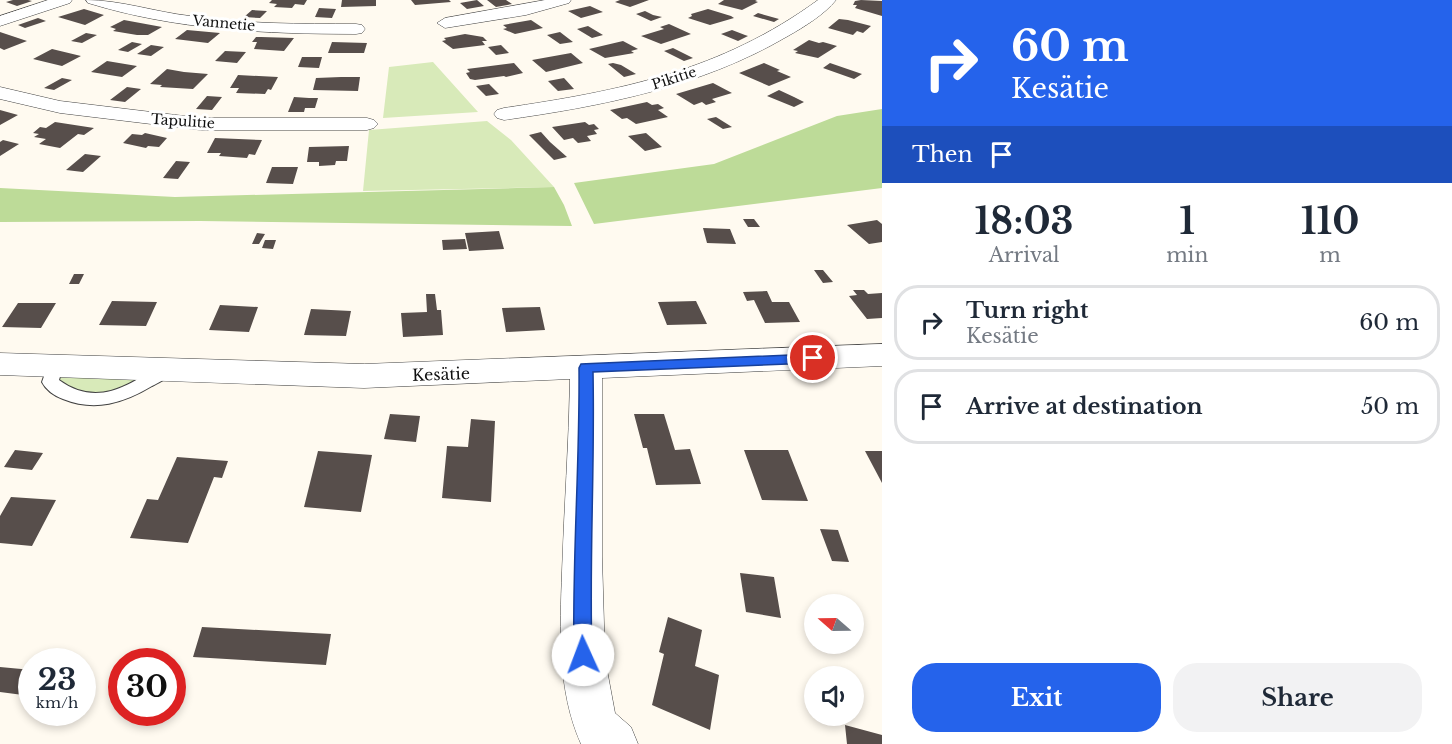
<!DOCTYPE html>
<html lang="en">
<head>
<meta charset="utf-8">
<style>
  :root { --surface:#fff; --page:#f2f2f3; --text:#1f2937; --muted:#747a83; --line:#e0e1e3; --accent:#2563eb }
  body { margin:0; font-family:"Libre Baskerville",serif; background:var(--page); color:var(--text); height:100vh; display:flex; flex-direction:column; font-size:22px; white-space:nowrap }
  * { box-sizing:border-box; margin:0 }
  p { font-size:20px; color:var(--muted) }
  .icon { flex:none; width:33px; height:33px; fill:none; stroke:currentColor; stroke-width:2; stroke-linecap:round; stroke-linejoin:round }
  .map { position:relative; flex:1; overflow:hidden }
  .side { display:flex; flex-direction:column; background:var(--surface); width:570px }
  .side>* { flex:none }
  .hud { background:#2563eb; color:#fff; overflow:hidden }
  .needle { width:39px; rotate:290deg }
  .fabs { position:absolute; left:804px; top:594px; display:grid; gap:12px }
  .fabs a { display:grid; place-items:center; width:60px; height:60px; border-radius:50%; background:var(--surface); box-shadow:0 3px 9px #0003; font-size:30px }
  .speed { position:absolute; left:18px; top:648px; display:flex; gap:12px; font-size:30px; font-weight:700; text-align:center }
  .speed>* { display:grid; place-content:center; width:78px; height:78px; border-radius:50%; background:var(--surface); box-shadow:0 3px 9px #0003; line-height:1 }
  .speed small { font-size:15px; font-weight:400 }
  .speed .limit { border:9px solid #d22; background:#fff; color:#111 }
  .pin { position:absolute; display:grid; place-items:center; width:51px; height:51px; color:#fff; margin:-26px; border:3px solid #fff; border-radius:50%; box-shadow:0 2px 6px #0007 }
  .me { position:absolute; width:66px; margin:-33px; rotate:358deg; stroke-linejoin:round; filter:drop-shadow(0 0 4px #0008) }
  .turn { display:flex; align-items:center; gap:21px; height:126px; padding:0 30px; font-size:27px }
  .turn .icon { width:78px; height:78px; stroke-width:2.5 }
  .turn b { display:block; font-size:42px; line-height:51px }
  .then { display:flex; align-items:center; height:57px; padding:0 30px; background:#0003; gap:12px; font-size:22px }
  .eta { display:flex; justify-content:space-evenly; align-items:center; height:102px; text-align:center }
  .eta b { font-size:36px; font-weight:700; line-height:42px }
  .action { display:flex; gap:12px; margin-top:auto; padding:12px 30px }
  .action a { flex:1; height:69px; border-radius:24px; background:var(--accent); color:#fff; font-size:24px; font-weight:700; line-height:69px; text-align:center }
  .action a+a { background:var(--page); color:var(--text) }
  ul { padding:0; list-style:none }
  li { display:flex; align-items:center; gap:18px; height:75px; margin:0 12px 9px; padding:0 18px; border:3px solid var(--line); border-radius:24px }
  li div { flex:1 }
  li b { display:block; font-size:22px }
  li em { font-style:normal }
  main { display:flex; flex:1; min-height:0 }
  .map>svg:first-child { display:block }
</style>
</head>
<body>
<main>
<div class="map">
<svg width="882" height="744" viewBox="0 0 882 744">
  <rect width="100%" height="100%" fill="#fffaf0"/>
  <path fill="#d8eab9" d="M433 62 478 112 383 118 389 67Z
    M487 121 511 140 554 187 363 191 369 130Z
    M55 366 166 369 107 399 60 392Z"/>
  <path fill="#bddb98" d="M882 109V188L594 224 574 183 714 164 837 116Z
    M554 187 564 205 572 226 200 221 0 222V188L175 197Z"/>
  <path fill="#574e4b" d="M13 0H28L32 1 17 6 6 2Z
    M272 0H307L304 5 295 4 292 8 274 7 277 4 269 3Z
    M342 0H376V6L341 7Z
    M411 0H449L451 2 415 5Z
    M477 0 484 6 467 9 460 3Z
    M487 0H506L512 4 496 7Z
    M620 0H649L630 7 615 2Z
    M724 0H757L755 1 758 2 742 10 718 4Z
    M861 0 882 1V16L855 8 857 5H853L855 1Z
    M590 6 603 12 581 18 568 11Z
    M319 8 336 9 332 18 315 17Z
    M84 9 104 15 85 25 58 17Z
    M708 9 731 16 734 18 710 25 688 18 692 16 691 14Z
    M252 10 267 11 260 18 244 17Z
    M645 11 653 15 662 17 651 21 636 14Z
    M758 13 779 19 774 22 753 16Z
    M38 18 46 21 25 28 18 25Z
    M839 19 848 20 871 26 863 33 857 31 853 35 828 28Z
    M124 20 162 27 148 35H137L113 31 116 29 110 27Z
    M531 20 543 28 515 34 503 29 507 28 503 25Z
    M669 24 691 34 661 44 641 36 664 29 660 27Z
    M588 26 603 35 592 38 577 29Z
    M187 30 220 33 208 43 175 39Z
    M732 30 745 35 748 36 738 41 721 34Z
    M0 32 27 41 4 50 0 48Z
    M560 32 573 42 560 44 547 35Z
    M86 33 97 35 82 43 71 41Z
    M465 34 483 37 487 41H482L485 45 453 49 442 41 446 40 444 38Z
    M256 37H261L294 38 284 51 254 49 257 42H252Z
    M809 40 819 43 823 42 837 46 818 58 795 53 798 51 793 50Z
    M623 41 638 49 631 51 634 53 605 58 589 49Z
    M132 42 142 44 128 52 118 50Z
    M332 42 367 43 364 53H328Z
    M151 45 164 47 151 56 137 54Z
    M501 45 509 53 496 55 488 47Z
    M673 48 693 58 684 61 664 51Z
    M52 49 81 56 62 66 33 59Z
    M225 51 246 52 237 63 215 61Z
    M571 53 583 63 546 72 532 60Z
    M302 57H322L319 68 298 67Z
    M107 61 137 66 122 77 91 72Z
    M514 63 523 73 506 77 504 76 475 80 470 79 466 73 470 72 467 69Z
    M613 63 621 65 636 74 624 77 608 64Z
    M764 63 780 70 777 71 791 77 769 86 739 73Z
    M830 63 862 74 854 79 823 68Z
    M167 69 184 72 208 74 193 89 160 87 162 85 150 84Z
    M238 75 278 77 271 90 268 89 265 94 236 93 239 88H230Z
    M341 77H360L358 91 313 90 316 78Z
    M62 78 72 80 54 90 44 88Z
    M564 78 574 89 558 91 548 81Z
    M713 83 732 93 712 99 716 102 706 105 702 102 694 105 676 94Z
    M489 84 499 94 486 96 476 86Z
    M127 87 141 89 125 102 110 100Z
    M779 90 794 97 804 102 794 107 767 96Z
    M207 96 222 97 212 110 196 109Z
    M294 97 309 98H318L315 108H305L304 112H288Z
    M647 102 652 105 658 104 664 108 658 110 668 117 636 124 627 118 622 119 610 110Z
    M0 110 18 115 0 125Z
    M716 117 732 127 723 129 707 119Z
    M55 122 94 128 84 135 78 134 60 148 39 144 46 139 34 137 39 134 33 133 40 127 46 128Z
    M585 122 589 125 594 124 599 129 594 130 597 134 587 136 591 141 578 143 573 138 564 140 552 127Z
    M541 132 550 142 567 157 554 160 529 135Z
    M145 133 167 138 159 147 148 146 146 148 123 143 132 134 142 135Z
    M646 133 662 147 645 151 628 136Z
    M215 138 262 140 255 155 249 154 247 158 219 156 221 153H207Z
    M3 140 19 144 0 156V142Z
    M349 146 347 161H336L335 165 319 166V162H307L309 147Z
    M85 154 101 156 83 172 66 170Z
    M176 161 190 162 178 179 163 178Z
    M272 167H298L293 184 266 183Z
    M743 219H754L760 227H748Z
    M877 220 882 224V242L869 244 847 225Z
    M703 228 730 229 736 244 707 243Z
    M499 231 504 249 469 251 465 233Z
    M257 233 265 234 259 244H252Z
    M465 239 467 249 443 250 442 240Z
    M265 240H276L273 249 262 248Z
    M814 270H823L833 282 823 283Z
    M74 274H84L79 284H69Z
    M853 290H864L868 294 882 293V318L867 319 849 296 857 295Z
    M767 291 772 302H789L800 322 765 323 754 300 747 301 743 292Z
    M426 294H435L437 310H441L443 335 403 337 401 313 427 312Z
    M112 301 157 302 146 326 99 325Z
    M696 301 707 324 667 325 658 302Z
    M18 303H56L41 328 2 327Z
    M220 305 258 307 249 332 209 330Z
    M540 307 545 330 506 332 502 308Z
    M311 309 351 311 346 336 304 335Z
    M390 414 420 416 416 442 384 439Z
    M634 414H664L675 450 690 449 701 484 656 485 647 448H643Z
    M471 419 495 421 491 502 442 498 447 446 468 447Z
    M15 450 43 453 32 470 4 467Z
    M744 450H788L808 501 762 500Z
    M318 451 372 455 361 512 304 507Z
    M865 451H882V483Z
    M177 457 228 461 222 478 214 477 188 543 130 538 147 499 158 500Z
    M11 497 56 500 32 546 0 543V516Z
    M820 529 838 530 849 562 832 561Z
    M740 573 774 577 781 618 746 612Z
    M668 617 702 630 695 666 719 675 710 730 652 705 664 654 659 652Z
    M202 627 331 634 326 665 193 657Z
    M0 667 32 670V677L23 695 0 692Z
    M845 725 882 735V744H847Z"/>
  <g fill="none" stroke-linecap="round" stroke-linejoin="round">
    <defs>
      <path id="service" d="M55 360 61 362 63 366 59 380C96 407 127 387 160 365H172L174 369C170 377 160 382 152 386 124 403 95 412 63 399 55 396 46 390 42 382L49 362Z"/>
      <path id="minor" d="M48 0H72L70 3 0 26V16Z
        M86 0C121 0 155 12 190 16 245 24 301 24 356 24L362 25 365 29 362 33 356 34C265 34 176 30 88 3Z
        M545 0H571L569 3 526 15 445 28 437 23 445 18Z
        M818 0H836C825 14 804 27 788 36 701 87 603 106 504 120L497 118 494 114 497 110 504 108C620 91 721 71 818 0Z
        M0 87 60 101 201 118H367L374 120 378 124 374 128 367 130H201L60 113 0 99Z
        M882 344V366L602 378V557L605 659 615 713 631 727 638 744H581C557 690 560 630 562 572 564 508 569 443 570 379L364 388 0 375V353L364 364Z"/>
    </defs>
    <use href="#service" stroke="#424242" stroke-width="2"/>
    <use href="#minor" stroke="#424242" stroke-width="1"/>
    <use href="#service" fill="#fff" fill-rule="evenodd"/>
    <use href="#minor" fill="#fff" fill-rule="evenodd"/>
  </g>
  <path fill="#2563eb" stroke="#184099" stroke-width="1.5" d="M813 354 820 358 813 363 593 372C595 467 589 561 592 655L590 661 583 664 576 661 574 655C572 559 580 464 579 368L581 364Z"/>
  <g text-anchor="middle" stroke-width="6" stroke-linejoin="round" paint-order="stroke">
    <g font-size="14" fill="#0f0f0f" stroke="#fff">
      <text transform="translate(224 23) rotate(5)" y="5">Vannetie</text>
      <text transform="translate(674 78) rotate(-18)" y="5">Pikitie</text>
      <text transform="translate(183 121) rotate(4)" y="5">Tapulitie</text>
    </g>
    <g font-size="16" fill="#0f0f0f" stroke="#fff">
      <text transform="translate(441 374) rotate(-2)" y="6">Kesätie</text>
    </g>
  </g>
</svg>
<div class="fabs">
<a><svg class="needle" viewBox="-14 -14 28 28"><path d="M0-13l5 13h-10z" fill="#e53935"/><path d="M0 13l5-13h-10z" fill="#747a83"/></svg></a>
<a><svg class="icon" aria-label="sound" viewBox="0 0 24 24"><path d="M4 9h4l5-4v14l-5-4H4zM17 9q2 3 0 6"/></svg></a>
</div>
<div class="speed"><div>23<small>km/h</small></div><div class="limit">30</div></div>
<div class="pin" style="left:813px;top:358px;background:#d93025"><svg class="icon" aria-label="arrive" viewBox="0 0 24 24"><path d="M6 21V4h12l-3 4 3 4H6"/></svg></div>
<svg class="me" style="left:583px;top:655px" viewBox="-20 -20 40 40"><circle r="19" fill="#fff"/><path d="M0-13L10 11 0 6-10 11z" fill="#2563eb"/></svg>
</div>
<section class="side">
<div class="hud">
<div class="turn"><svg class="icon" aria-label="right" viewBox="0 0 24 24"><path d="M7 20v-9h11M14 6l5 5-5 5"/></svg><div><b>60 m</b>Kesätie</div></div>
<div class="then">Then<svg class="icon" aria-label="arrive" viewBox="0 0 24 24"><path d="M6 21V4h12l-3 4 3 4H6"/></svg></div>
</div>
<div class="eta">
<div><b>18:03</b><p>Arrival</p></div>
<div><b>1</b><p>min</p></div>
<div><b>110</b><p>m</p></div>
</div>
<ul>
<li><svg class="icon" aria-label="right" viewBox="0 0 24 24"><path d="M7 20v-9h11M14 6l5 5-5 5"/></svg><div><b>Turn right</b><p>Kesätie</p></div><em>60 m</em></li>
<li><svg class="icon" aria-label="arrive" viewBox="0 0 24 24"><path d="M6 21V4h12l-3 4 3 4H6"/></svg><div><b>Arrive at destination</b></div><em>50 m</em></li>
</ul>
<div class="action"><a>Exit</a><a>Share</a></div>
</section>
</main>
</body>
</html>
